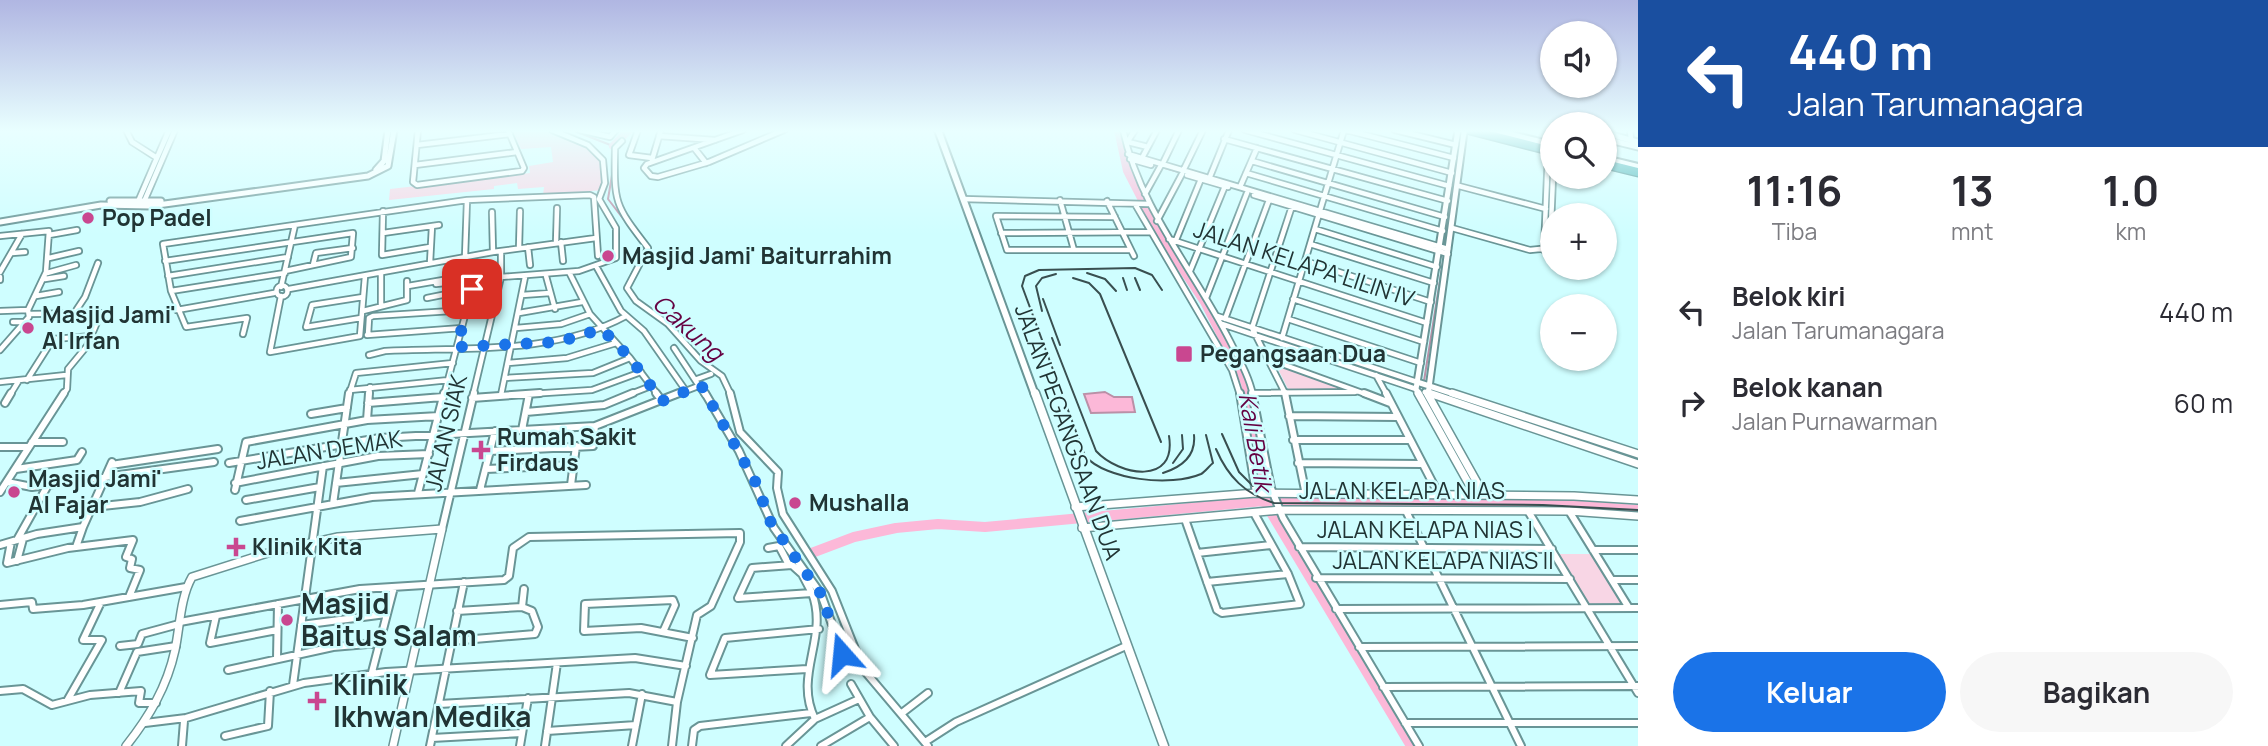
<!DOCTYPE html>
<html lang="id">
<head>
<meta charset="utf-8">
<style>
  :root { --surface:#fff; --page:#f7f7f7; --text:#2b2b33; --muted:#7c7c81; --accent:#1a73e8 }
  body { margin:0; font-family:Manrope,sans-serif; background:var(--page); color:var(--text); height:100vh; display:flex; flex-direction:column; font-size:26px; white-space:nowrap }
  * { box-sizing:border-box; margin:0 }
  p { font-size:23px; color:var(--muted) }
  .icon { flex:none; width:38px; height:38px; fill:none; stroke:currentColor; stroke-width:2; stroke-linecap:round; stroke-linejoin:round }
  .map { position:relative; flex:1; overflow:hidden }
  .details { display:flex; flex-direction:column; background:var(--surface); width:630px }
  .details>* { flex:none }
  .top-card { background:#1a4fa0; color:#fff; overflow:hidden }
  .controls { position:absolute; left:1540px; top:21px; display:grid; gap:14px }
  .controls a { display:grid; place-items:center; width:77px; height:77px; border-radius:50%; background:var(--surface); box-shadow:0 2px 5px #0004; font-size:35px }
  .pin { position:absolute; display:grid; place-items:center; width:60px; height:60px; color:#fff; margin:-30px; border-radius:14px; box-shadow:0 4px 10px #0006 }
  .me { position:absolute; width:77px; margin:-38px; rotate:342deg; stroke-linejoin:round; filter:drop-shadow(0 0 5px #0008) }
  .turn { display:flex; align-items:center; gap:24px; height:147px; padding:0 35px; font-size:32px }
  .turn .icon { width:91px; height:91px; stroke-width:2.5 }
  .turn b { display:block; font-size:49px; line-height:60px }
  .eta { display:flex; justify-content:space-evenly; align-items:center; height:119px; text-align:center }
  .eta b { font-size:42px; font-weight:700; line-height:49px }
  .cta { display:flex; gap:14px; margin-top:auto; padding:14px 35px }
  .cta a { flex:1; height:80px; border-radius:42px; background:var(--accent); color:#fff; font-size:28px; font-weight:700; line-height:80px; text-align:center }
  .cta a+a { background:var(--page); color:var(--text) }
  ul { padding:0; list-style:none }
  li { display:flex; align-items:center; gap:21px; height:91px; padding:0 35px }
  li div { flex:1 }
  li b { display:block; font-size:26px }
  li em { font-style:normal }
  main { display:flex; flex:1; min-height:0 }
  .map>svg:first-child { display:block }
</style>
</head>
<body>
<main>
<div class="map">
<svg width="1638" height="746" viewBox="0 0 1638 746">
  <rect width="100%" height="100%" fill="#cffeff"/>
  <path fill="#f8d6e5" d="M512 130C545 130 588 130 607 163L604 190 543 195 544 187 518 189 517 183 494 186V189L389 200 390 189 530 173 529 166 553 162 551 147 521 149Z
    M1275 363 1353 390 1288 389Z
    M1558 554H1592L1623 607 1588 606Z"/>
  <path fill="#fcb8d8" stroke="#ba90a7" stroke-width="2" d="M1105 392 1114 397H1132L1135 412 1091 413 1084 394Z"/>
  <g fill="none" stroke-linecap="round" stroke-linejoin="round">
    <path stroke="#ba90a7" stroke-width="2" d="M572 130 613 146 612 160
      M1154 165 1182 173
      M613 169 608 199 635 234
      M1228 186 1253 193
      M1445 248 1450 212
      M626 287 633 271
      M665 324 682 343
      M706 367 716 374
      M1424 381 1444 255
      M1422 391 1478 491
      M1482 499 1485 505"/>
    <path stroke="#fcb8d8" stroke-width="8" d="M1118 130 1127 171 1161 237 1204 302 1245 383 1247 395
      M613 146 629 130"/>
    <path stroke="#fcb8d8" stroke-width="10" d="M1247 393 1264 501 1411 746
      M809 554 854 537 896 528 938 524 985 527 1264 501 1569 505 1638 510"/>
    <defs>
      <path id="minor-far1" d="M126 130 132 142 157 158
        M418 130 413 182 417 185 522 171 524 168 508 130
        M580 130 610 137 616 130
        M638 130 629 155 652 158
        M743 130 647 164 644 168 651 176 658 177 709 162 784 130
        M1123 130C1140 209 1194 270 1230 341 1239 359 1249 376 1253 395
        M1245 130 1449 186
        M1295 130 1452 173
        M1346 130 1454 158
        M1395 130 1456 145
        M1630 130 1631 140
        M659 136 715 140
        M1224 139 1448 201
        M622 141 615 148C614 203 614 204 648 248L627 288 636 301 668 324 701 361 722 376 731 395
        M1128 141 1135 130
        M1128 142 1148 147
        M417 145 510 134
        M695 149 706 163
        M1128 154 1448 249
        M1142 158 1157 130
        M1130 159 1151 165
        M652 160 661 130
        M1252 161 1445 217
        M415 165 517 152
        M1162 165 1179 130
        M1183 171 1203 130
        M1246 173 1443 231
        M1187 175 1228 187
        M1209 179 1229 130
        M1459 186 1546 209
        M1240 187 1257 148
        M1145 194 1160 167
        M1254 195 1448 254
        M963 199 1149 204
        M1060 200 1074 250
        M1107 201 1134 256
        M137 204 169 130
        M143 204 175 130
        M1135 204 1232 370 1240 395
        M383 211 382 255 430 247
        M492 212 493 252
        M1115 217 996 216 1007 250H1131
        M1157 221 1182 174
        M1452 228 1530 250 1550 248 1553 177
        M1315 229 1437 267
        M383 233 439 225
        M1001 233 1151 232
        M49 235 77 230
        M0 236 49 231 46 272 28 310 29 317 0 350
        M1169 239 1427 323
        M1176 240 1201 179
        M561 242 563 261
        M556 243 557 208
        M1310 244 1434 283
        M528 247 530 265
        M519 248 520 211
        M1544 250 1548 151
        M12 253 25 252
        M465 257 467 200
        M49 258 79 251
        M165 261 353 233 351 257 285 271
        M1305 261 1431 302
        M430 263 432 226
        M313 265 316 253 353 248
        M596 266 621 311 644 331 686 391
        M1190 271 1225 186
        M0 272 22 234
        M569 272 590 314 630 358 658 395
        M47 273 76 265
        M381 273V306
        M168 276 288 257
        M546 276 555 309
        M0 277V280
        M501 277 579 271 616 258V228L599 199 605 183 603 160 588 145 552 130
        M45 279 64 276
        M436 284 472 280V275
        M276.5 291a5.5 5.5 0 1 1 11 0a5.5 5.5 0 1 1-11 0Z
        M408 286 472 275
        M281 287 295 225
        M289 289 493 252 596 238
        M171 291 285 273
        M522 295 550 293
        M36 296 59 292
        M281 296 270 352 360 336 365 276
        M427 298 472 289 444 395
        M1206 298 1247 193
        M1293 299 1424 342
        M177 310 274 293
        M0 311 28 310
        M363 311 407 300V281
        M75 312 85 297 98 263
        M519 313 582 302
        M30 314 101 313 87 346 68 369 67 389 63 395
        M1217 316 1417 382
        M361 318 306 327 312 305 363 297
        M1225 319 1269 200
        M1288 319 1421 363
        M13 322H26
        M1222 324 1416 389
        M516 328 561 324 590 314
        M243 334 247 318 186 327 171 291 163 244 467 200 590 195 594 197 598 256
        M367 335 462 328
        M368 335 369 318 373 316 467 310
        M1282 338 1344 130
        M674 348 705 395
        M369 355 385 351C465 347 554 355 626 316
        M1271 360 1368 395
        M508 363 567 358 616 343
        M1376 375 1387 395
        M505 378 593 373 630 358
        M697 379 711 374
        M27 380 53 339 93 336
        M0 382 66 375
        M350 390 449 380
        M1254 393 1355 392
        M10 395 18 382
        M349 395 356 373 453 363
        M369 395 370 387
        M473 395 501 277V251
        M501 395 525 277
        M514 395 592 390 641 372
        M628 395 651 386
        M675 395 701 385
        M1286 395 1252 328 1292 206"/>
      <path id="minor" d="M656 393 662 401
        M705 393 739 451 774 528 821 594 843 655
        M730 393 740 432 778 472 777 488 783 514 832 591 863 669 928 746
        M1240 393 1256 493
        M1252 393 1271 488 1283 518 1419 746
        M1285 393 1306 495
        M1364 393 1390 403
        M1386 393 1439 495
        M472 398 540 393
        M5 403 11 393
        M368 403 443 397
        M526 412 604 405 633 393
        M311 414 347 408
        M1289 416 1398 417
        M367 420 369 393
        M522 430 529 394
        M1293 440H1409
        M32 442H63
        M0 447H29
        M490 451 593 446 595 426
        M229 463 380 438 595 426 679 393
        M1298 463 1422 464
        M111 465 218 449
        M16 469 77 460 82 452
        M486 469 573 465
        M7 482 32 487 214 462
        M235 483 378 456 429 454
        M336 483 423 474
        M571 485 576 446
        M235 490 246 442 367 420 439 416
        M480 490 495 431
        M0 492 64 393
        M418 493 444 393
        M246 500 320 487
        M333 504 349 393
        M93 507 140 502 188 489
        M1406 511 1521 746
        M1528 511 1638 693
        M1569 511 1629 608
        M1185 519 1217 610 1222 613 1300 604 1288 574 1254 513
        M240 521 372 497 586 485
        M442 529 474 393
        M17 540 48 485
        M11 542 7 563 68 548 133 540 126 557 132 559 130 568 140 570 129 597
        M0 545 37 534 83 527 112 462
        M76 547 83 527
        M1299 547 1552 549
        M768 548 779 546 789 565
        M1593 550H1638
        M1197 553 1271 545
        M17 561 23 539
        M792 565 802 574 812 593 738 598 752 568Z
        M1316 578 1570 579
        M1612 580H1638
        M1207 582 1288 574
        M812 593C829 638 793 674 815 719
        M0 605 32 602 33 609 83 605 186 587
        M1336 609 1638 608
        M457 611 522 607 524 589
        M216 616 210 643 277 630
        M180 622 360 589 504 580 509 576 513 548 529 537 740 533V542L711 606 697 615 677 702 672 746
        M301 625 386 614
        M663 632 675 605 673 600 585 604 584 631 641 628 693 638
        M451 641 535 634 538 627 532 611 522 607
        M120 646 138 644 142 634 179 624
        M1359 647 1638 646
        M277 658 278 604
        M807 669 710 675 725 638 819 629
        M228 670 333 647 379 643
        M371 676 394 587
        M851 684 870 717 894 746
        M293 685 323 466
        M1383 687 1638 686
        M0 691 23 689 52 705 90 695 141 691 139 703H156
        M119 693 137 652 176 646
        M67 701 102 640H83L101 602
        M439 704 629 693 677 702
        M902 713 928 693
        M145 723 186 718 304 683 386 672 635 658 686 666
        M1405 723H1638
        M547 731 636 725
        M225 736 268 726 270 691
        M432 738 522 733
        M925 742 956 722 1126 646
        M182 746 184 721
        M430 746 464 582
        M520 746 528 698
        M545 746 557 663
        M632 746 642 694
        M692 746 694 730 700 726 811 713
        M786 746 815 719 859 699
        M821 746 870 717"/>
      <path id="tertiary-far1" d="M1605 133 1638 142
        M1605 139 1638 147
        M376 170 384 161 388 130
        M110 201H161
        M0 222 101 205 150 206 368 176 388 166 394 130
        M1417 382 1457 395
        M1425 392 1434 395
        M1419 395 1416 389 1458 130
        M1428 395 1464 132 1468 130"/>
      <path id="tertiary" d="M1418 393 1475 495
        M1427 393 1484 495
        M1429 393 1638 464
        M1452 393 1638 454
        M1075 507 1256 493 1574 496 1638 500
        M1082 528 1280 510 1569 511 1638 516
        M126 746C149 717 167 687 175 650 180 627 180 598 192 577L271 552 338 537 442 529 393 746"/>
      <path id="secondary-far1" d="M938 130 1035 395
        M1492 130 1552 145
        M1605 159 1638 167"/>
      <path id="secondary" d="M1035 393 1164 746"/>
      <path id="motorway" d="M1470 130 1552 151
        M1605 164 1638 172"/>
    </defs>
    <use href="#minor-far1" stroke="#699596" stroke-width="8"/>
    <use href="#minor" stroke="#699596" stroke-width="10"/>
    <use href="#tertiary-far1" stroke="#699596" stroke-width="9"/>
    <use href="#tertiary" stroke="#699596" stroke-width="10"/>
    <use href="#secondary-far1" stroke="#699596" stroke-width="10"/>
    <use href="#secondary" stroke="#699596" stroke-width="11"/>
    <use href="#motorway" stroke="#308285" stroke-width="11"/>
    <use href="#minor-far1" stroke="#fff" stroke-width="4.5"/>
    <use href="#minor" stroke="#fff" stroke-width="6"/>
    <use href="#tertiary-far1" stroke="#fff" stroke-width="5"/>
    <use href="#tertiary" stroke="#fff" stroke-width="7"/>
    <use href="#secondary-far1" stroke="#fff" stroke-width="6"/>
    <use href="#secondary" stroke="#fff" stroke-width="8"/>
    <use href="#motorway" stroke="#38acb0" stroke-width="8"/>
    <path stroke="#394f50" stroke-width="2" d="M1087 273 1105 279 1116 291
      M1073 278 1089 283 1100 294 1161 442
      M1123 278 1127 290
      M1135 278 1140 290
      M1162 290 1152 275 1135 268 1039 270 1025 276 1022 286 1085 456C1106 480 1171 487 1201 474 1205 472 1209 466 1213 463L1206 435
      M1043 299 1060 345
      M1042 311 1036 286 1042 278 1056 274
      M1052 338 1096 451C1119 476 1177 486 1169 436
      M1222 434 1239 472 1253 486
      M1216 449C1228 477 1245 494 1274 503L1543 505 1638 510
      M1173 463 1183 449 1182 435
      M1163 473C1182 467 1196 456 1194 435"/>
  </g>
  <linearGradient id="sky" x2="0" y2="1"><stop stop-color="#b0b6e2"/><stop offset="0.56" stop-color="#e9ffff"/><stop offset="1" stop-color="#e9ffff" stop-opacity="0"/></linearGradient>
  <rect width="1638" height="234" fill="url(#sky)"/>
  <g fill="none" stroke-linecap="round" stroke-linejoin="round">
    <path stroke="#1a73e8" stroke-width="12" stroke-dasharray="0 21.6" d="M472 289 457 347 558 342 602 329 630 358 662 401 701 385 756 483 771 523 821 594 842 654"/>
  </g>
  <g fill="#c94790" stroke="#cffeff" stroke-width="2.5">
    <circle cx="88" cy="218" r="7"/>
    <circle cx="608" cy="256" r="7"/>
    <circle cx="28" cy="328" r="7"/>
    <rect x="1175" y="345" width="18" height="18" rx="3.5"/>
    <path d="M477.5 439.5h7v7h7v7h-7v7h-7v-7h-7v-7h7z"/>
    <circle cx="14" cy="492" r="7"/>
    <circle cx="795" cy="503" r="7"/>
    <path d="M232.5 536.5h7v7h7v7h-7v7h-7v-7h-7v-7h7z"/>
    <circle cx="287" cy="620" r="7"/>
    <path d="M313.5 690.5h7v7h7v7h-7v7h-7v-7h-7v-7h7z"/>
  </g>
  <g text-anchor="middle" stroke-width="5" stroke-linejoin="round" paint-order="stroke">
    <g font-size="23" font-weight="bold" fill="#213434" stroke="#cffeff" text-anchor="start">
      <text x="102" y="226">Pop Padel</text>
      <text x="622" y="264">Masjid Jami' Baiturrahim</text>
      <text x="42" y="323">Masjid Jami'<tspan x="42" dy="26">Al Irfan</tspan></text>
      <text x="1200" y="362">Pegangsaan Dua</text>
      <text x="497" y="445">Rumah Sakit<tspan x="497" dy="26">Firdaus</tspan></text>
      <text x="28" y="487">Masjid Jami'<tspan x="28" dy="26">Al Fajar</tspan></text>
      <text x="809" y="511">Mushalla</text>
      <text x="252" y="555">Klinik Kita</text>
    </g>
    <g font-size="23" fill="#213434" stroke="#cffeff">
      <text transform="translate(1304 264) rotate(18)" y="8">JALAN KELAPA LILIN IV</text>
      <text transform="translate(1068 432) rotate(70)" y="8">JALAN PEGANGSAAN DUA</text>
      <text transform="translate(446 433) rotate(-77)" y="8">JALAN SIAK</text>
      <text transform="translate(329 450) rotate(-9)" y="8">JALAN DEMAK</text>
      <text x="1402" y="499">JALAN KELAPA NIAS</text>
      <text x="1425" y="538">JALAN KELAPA NIAS I</text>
      <text x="1443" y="569">JALAN KELAPA NIAS II</text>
    </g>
    <g font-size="24" font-style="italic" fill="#650041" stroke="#cffeff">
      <text transform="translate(688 328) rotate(42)" y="8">Cakung</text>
      <text transform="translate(1255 442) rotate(80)" y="8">Kali Betik</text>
    </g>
    <g font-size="28" font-weight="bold" fill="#213434" stroke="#cffeff" text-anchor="start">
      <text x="301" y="614">Masjid<tspan x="301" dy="32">Baitus Salam</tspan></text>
      <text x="333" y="695">Klinik<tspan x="333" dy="32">Ikhwan Medika</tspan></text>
    </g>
  </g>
</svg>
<div class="controls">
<a><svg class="icon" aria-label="sound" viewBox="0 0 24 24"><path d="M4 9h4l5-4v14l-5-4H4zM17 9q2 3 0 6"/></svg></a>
<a><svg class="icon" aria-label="search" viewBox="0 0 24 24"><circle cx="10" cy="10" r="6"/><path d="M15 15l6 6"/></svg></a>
<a>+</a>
<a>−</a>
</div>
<div class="pin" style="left:472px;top:289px;background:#d93025"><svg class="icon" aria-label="arrive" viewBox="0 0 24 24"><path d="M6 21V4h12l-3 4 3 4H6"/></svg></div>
<svg class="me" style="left:842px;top:654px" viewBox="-20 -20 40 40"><path d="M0-17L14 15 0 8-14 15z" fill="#1a73e8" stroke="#fff" stroke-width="4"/></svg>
</div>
<section class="details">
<div class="top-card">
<div class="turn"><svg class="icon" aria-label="left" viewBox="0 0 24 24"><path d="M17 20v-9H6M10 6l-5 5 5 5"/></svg><div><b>440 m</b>Jalan Tarumanagara</div></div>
</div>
<div class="eta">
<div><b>11:16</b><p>Tiba</p></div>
<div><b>13</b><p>mnt</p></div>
<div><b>1.0</b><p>km</p></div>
</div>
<ul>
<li><svg class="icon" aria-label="left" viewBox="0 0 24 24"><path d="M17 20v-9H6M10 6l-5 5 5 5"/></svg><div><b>Belok kiri</b><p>Jalan Tarumanagara</p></div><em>440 m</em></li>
<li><svg class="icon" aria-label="right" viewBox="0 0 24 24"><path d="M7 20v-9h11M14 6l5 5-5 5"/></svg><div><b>Belok kanan</b><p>Jalan Purnawarman</p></div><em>60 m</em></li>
</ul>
<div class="cta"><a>Keluar</a><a>Bagikan</a></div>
</section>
</main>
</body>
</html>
